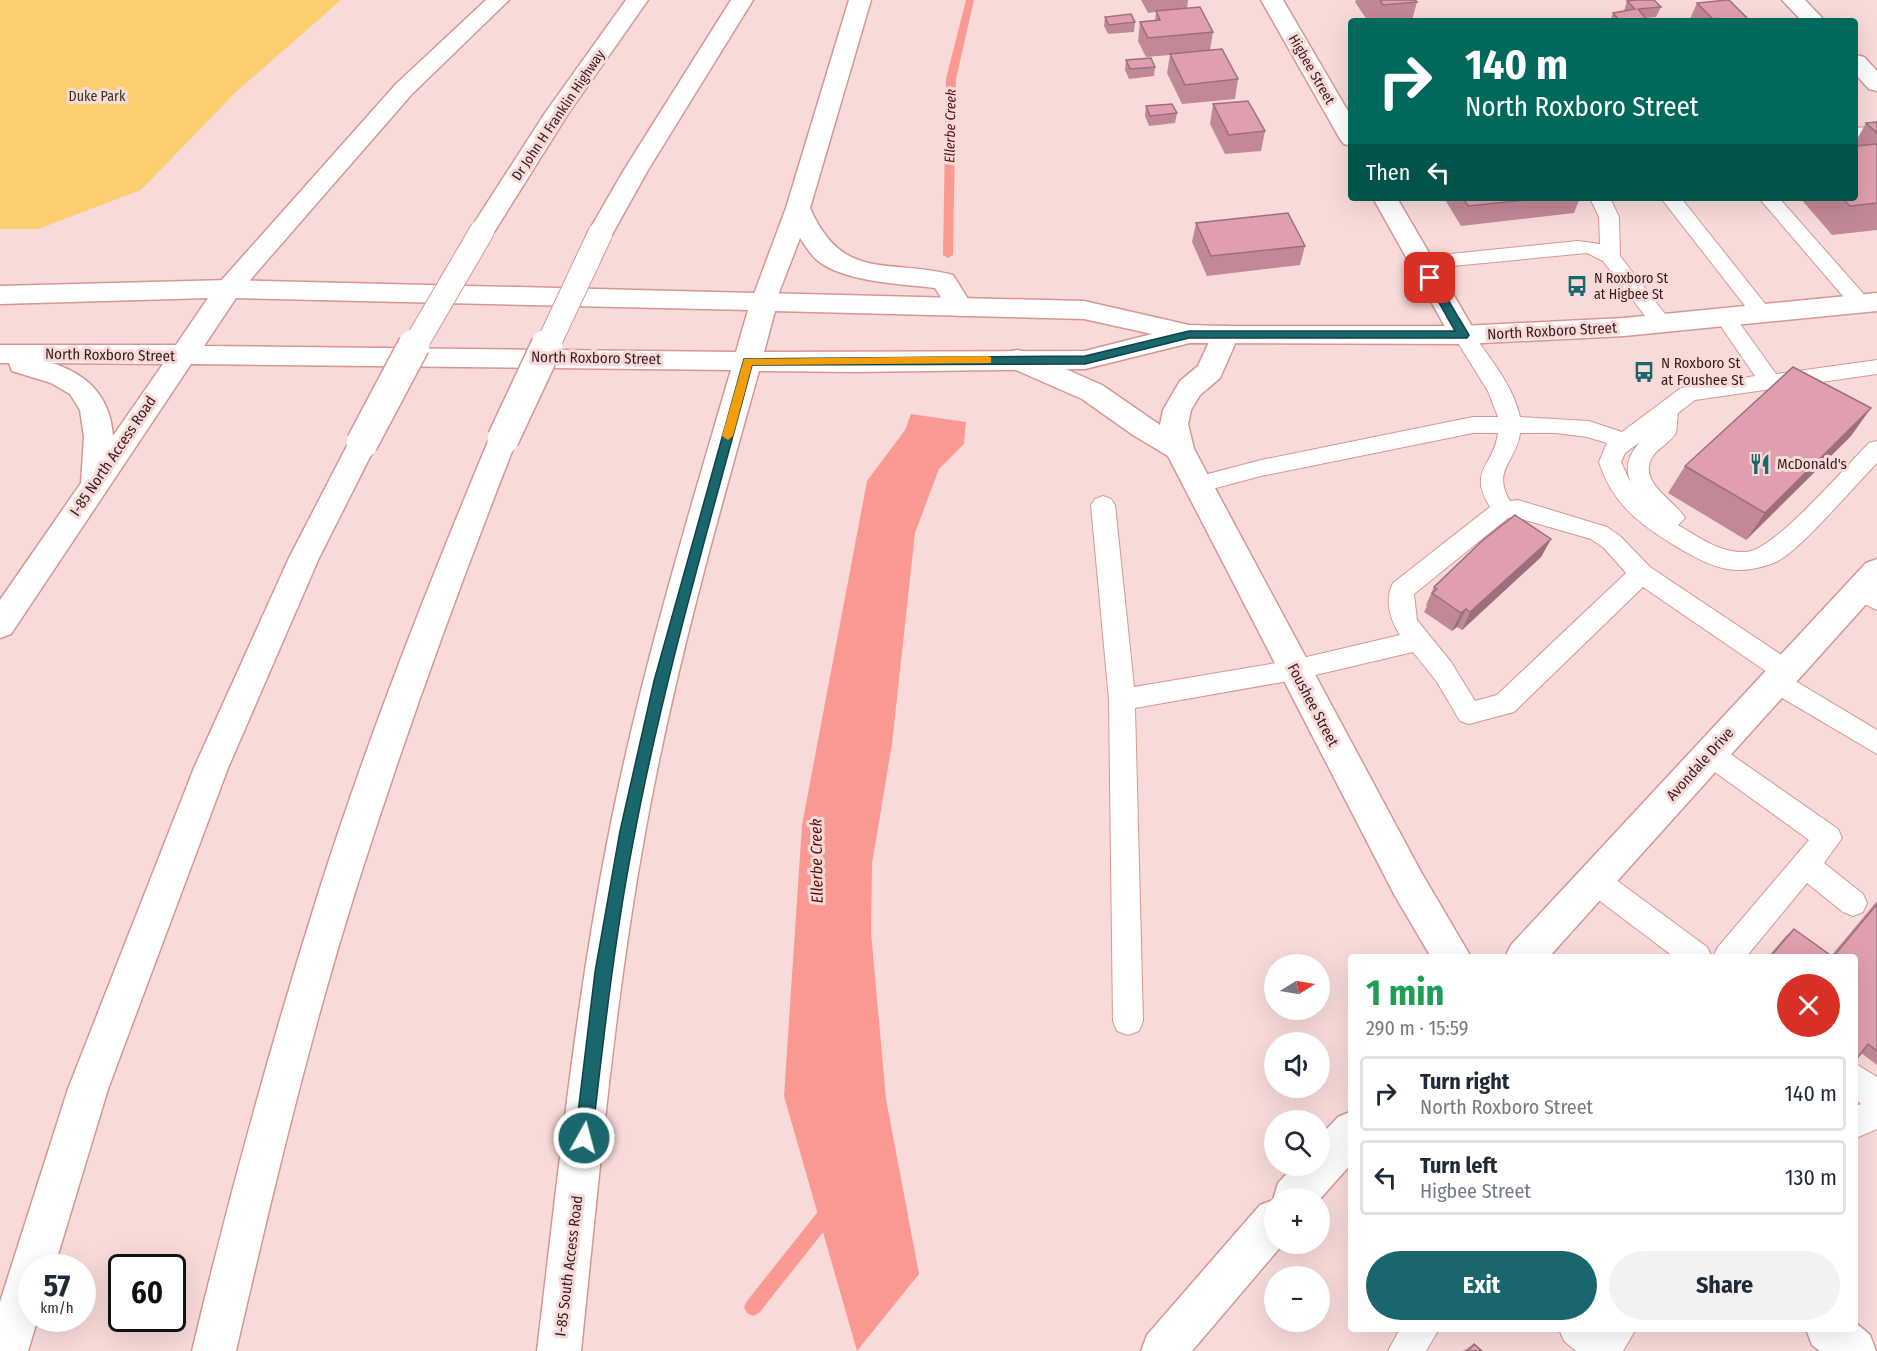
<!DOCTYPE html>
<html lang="en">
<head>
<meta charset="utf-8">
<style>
  :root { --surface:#fff; --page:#f2f2f3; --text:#1f2937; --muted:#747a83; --line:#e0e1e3; --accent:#19666d }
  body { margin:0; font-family:"Fira Sans Condensed",sans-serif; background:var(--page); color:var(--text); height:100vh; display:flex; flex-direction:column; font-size:22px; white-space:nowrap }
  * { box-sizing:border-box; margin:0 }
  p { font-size:20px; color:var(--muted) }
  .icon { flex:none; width:33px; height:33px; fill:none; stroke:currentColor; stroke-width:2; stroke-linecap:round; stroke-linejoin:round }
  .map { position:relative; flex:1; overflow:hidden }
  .drawer { position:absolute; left:1348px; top:954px; width:510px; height:378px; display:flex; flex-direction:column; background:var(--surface); border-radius:6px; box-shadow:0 6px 24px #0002 }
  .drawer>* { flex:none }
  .top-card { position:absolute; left:1348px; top:18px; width:510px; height:183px; border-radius:6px; box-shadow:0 6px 24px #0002; background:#00695c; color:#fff; overflow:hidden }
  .needle { width:39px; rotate:79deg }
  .fabs { position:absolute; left:1264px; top:954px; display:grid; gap:12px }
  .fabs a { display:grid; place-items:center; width:66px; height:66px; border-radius:50%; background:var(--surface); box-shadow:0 6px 24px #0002; font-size:30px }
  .speed { position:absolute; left:18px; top:1254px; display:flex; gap:12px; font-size:30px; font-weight:700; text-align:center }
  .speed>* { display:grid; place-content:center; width:78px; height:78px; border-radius:50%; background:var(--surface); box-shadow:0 6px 24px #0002; line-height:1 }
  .speed small { font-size:15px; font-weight:400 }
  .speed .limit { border:3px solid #111; border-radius:9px; background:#fff; color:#111 }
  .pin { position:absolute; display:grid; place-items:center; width:51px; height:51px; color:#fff; margin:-26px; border-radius:12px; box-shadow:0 3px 9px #0006 }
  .me { position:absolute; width:66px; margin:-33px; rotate:7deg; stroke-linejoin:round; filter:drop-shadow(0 0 4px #0008) }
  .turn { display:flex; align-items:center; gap:21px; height:126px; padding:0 18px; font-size:27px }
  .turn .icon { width:78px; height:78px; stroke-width:2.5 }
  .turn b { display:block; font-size:42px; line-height:51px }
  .then { display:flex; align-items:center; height:57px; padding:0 18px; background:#0003; gap:12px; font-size:22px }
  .round { display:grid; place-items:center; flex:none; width:63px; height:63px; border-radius:32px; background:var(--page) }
  .headline { display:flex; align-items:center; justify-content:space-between; height:102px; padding:0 18px }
  h1 { font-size:36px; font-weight:700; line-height:45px; color:#1e9e55 }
  .button { display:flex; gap:12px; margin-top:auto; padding:12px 18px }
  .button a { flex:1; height:69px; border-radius:36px; background:var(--accent); color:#fff; font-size:24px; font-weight:700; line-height:69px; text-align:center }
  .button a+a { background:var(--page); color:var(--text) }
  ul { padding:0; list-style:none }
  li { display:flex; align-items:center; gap:18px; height:75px; margin:0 12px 9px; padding:0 6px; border:3px solid var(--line); border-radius:6px }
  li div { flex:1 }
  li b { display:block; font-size:22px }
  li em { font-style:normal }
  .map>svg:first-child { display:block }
</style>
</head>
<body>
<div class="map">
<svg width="1877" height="1351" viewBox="0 0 1877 1351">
  <rect width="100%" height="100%" fill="#f8dbd9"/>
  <path fill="#fbce70" d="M0 0H341L237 91 141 190 38 229H0Z"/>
  <path fill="#fa9992" d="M911 414 966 422 964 444 939 469 915 533 892 744 872 864 871 932 886 1099 919 1274 857 1351 784 1096 802 825 867 481 905 430Z"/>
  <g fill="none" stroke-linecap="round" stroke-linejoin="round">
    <path fill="#fa9992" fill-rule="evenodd" d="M966 0H974L956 79 953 255 948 258 943 255 946 79Z
      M830 1201 836 1204 839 1210 836 1216 759 1313 753 1316 747 1313 744 1307 747 1301 824 1204Z"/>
    <defs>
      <path id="lane" d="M1877 126V136L1856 138V128Z
        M1590 198H1610L1619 217 1620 256 1669 319 1672 324 1669 329H1655L1603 261 1587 253 1421 269 1414 268 1411 263 1414 258 1421 257 1578 241 1600 244 1599 217Z
        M1661 198H1681L1770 310 1773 315 1770 320H1756Z
        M1759 198H1779L1868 299 1871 304 1868 309H1854Z
        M1726 312 1733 314 1776 374 1877 360V374L1695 400 1678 413 1676 433C1670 443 1659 447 1653 456 1636 482 1675 500 1685 518L1678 525C1700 538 1720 553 1746 552 1774 551 1846 466 1869 443L1877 441V463C1855 485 1800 551 1776 562 1761 568 1743 572 1727 569 1706 565 1687 553 1669 542 1635 521 1611 500 1599 462L1607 443 1587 437 1556 433H1520C1517 461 1491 470 1510 501L1518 500 1607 527 1620 536 1650 567 1795 664 1799 671 1792 679 1877 730V754L1767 689 1763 682 1770 674 1643 587 1514 712 1469 724 1460 721 1437 682 1413 652 1294 680 1135 708 1143 1021 1139 1031 1128 1035 1117 1031 1113 1021 1109 700 1091 505 1095 499 1103 496 1111 499 1115 505 1134 687 1294 660 1400 635C1390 619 1384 601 1393 583L1490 507C1467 470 1494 466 1498 433H1473L1261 476 1197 493 1189 491 1186 485 1189 479 1261 460 1473 417H1498L1488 391 1453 335 1456 330H1470C1489 357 1513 385 1520 417L1589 421 1622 432 1681 388 1755 376 1716 319 1719 314ZM1640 442C1628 455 1624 469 1632 486L1621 462 1625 453ZM1508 518H1518L1591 539 1604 548 1626 573 1497 695 1475 701 1451 662 1417 620 1414 594Z
        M1859 581 1877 589V610L1850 597 1847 590 1850 583Z
        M1710 743 1719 746 1838 829 1842 838 1824 863 1863 894 1867 903 1863 912 1853 916 1843 912 1807 883 1746 957H1713L1718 947 1809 840 1701 762 1697 754 1701 746Z
        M1594 867 1604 871 1707 947 1712 957H1674L1584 889 1580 880 1584 871Z
        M1856 1064 1877 1077V1129L1856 1138V1106L1861 1104 1856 1099Z
        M1400 1329H1439L1426 1351H1388Z
        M1559 1329H1636L1623 1351H1576L1564 1341Z"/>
      <path id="street" d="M1261 0H1283L1352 118V146L1344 144 1340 139Z
        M1782 0H1805L1825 21H1802Z
        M1856 55 1864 57 1877 71V91L1869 89 1856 75Z
        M1373 198H1397L1477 335 1473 341 1463 344 1453 341Z
        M1225 326 1235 329 1239 335 1220 378 1200 395 1191 410 1188 424 1194 449 1421 872 1471 957H1431L1395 896 1168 456 1133 435 1082 399 1007 366 1003 359 1007 352 1017 350 1027 352 1102 385 1160 425 1163 410 1180 381 1198 366 1215 329Z
        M1856 1323 1870 1335 1876 1351H1820L1812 1345 1806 1329H1856Z"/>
      <path id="secondary" d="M1877 559V592L1549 957H1505L1511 945 1866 563Z
        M1352 1111V1163L1320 1199 1275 1198V1244H1283L1192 1351H1141L1147 1335 1260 1205 1273 1200 1278 1183 1294 1166H1320V1136L1338 1117Z"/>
      <path id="primary" d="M228 280 1084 301 1189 325 1225 326H1463L1624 318 1877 293V311L1624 336 1463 344 1190 343 1085 369 855 372 759 371C716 524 673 677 645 833 614 1004 599 1178 581 1351H537C558 1178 575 1004 609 833 640 676 686 523 731 370L191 364 11 634 0 638V600L81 483 84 437 80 410 70 394 51 383 12 371 9 363H0V345H176L208 298 0 304V286ZM236 298 748 310 736 352 204 346ZM775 311 1084 319 1152 334 1085 351 764 352ZM52 363 163 364 113 436C110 397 89 375 52 363Z"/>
      <path id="highway" d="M486 0H509L412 94 237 295 228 298 219 295 215 289 219 283 396 84Z
        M626 0H648L568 114 491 237 482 239 473 237 469 231 545 113Z
        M731 0H753L648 170 609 240 600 242 591 240 587 234 624 170Z
        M849 0H871L810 208C843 283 889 258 953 275L973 307 969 313 960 316 951 313 935 288C902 284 843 282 817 260 810 254 805 245 800 238L773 308 764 311 755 308 751 302 786 208Z
        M503 429 513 432 517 439C459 586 405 735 357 886 309 1039 272 1195 236 1351H192C229 1196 271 1043 319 891 368 737 427 588 489 439L493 432Z
        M362 433 372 436 377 443 319 558 228 768 108 1089 54 1268H32V1318H38L28 1351H0V1302L68 1089 194 768 289 558 352 436Z"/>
    </defs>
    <use href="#lane" stroke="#d79690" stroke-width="2"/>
    <use href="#street" stroke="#d79690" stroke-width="3"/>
    <use href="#secondary" stroke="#d79690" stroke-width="3"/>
    <use href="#primary" stroke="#d79690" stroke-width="3"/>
    <use href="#highway" stroke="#d79690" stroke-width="3"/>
    <use href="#lane" fill="#fff" fill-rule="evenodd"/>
    <use href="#street" fill="#fff" fill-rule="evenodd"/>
    <use href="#secondary" fill="#fff" fill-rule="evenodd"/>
    <use href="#primary" fill="#fff" fill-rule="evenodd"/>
    <use href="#highway" fill="#fff" fill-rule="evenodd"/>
    <defs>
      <path id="highway-bridge-far1" d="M414 347 482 231
        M547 347 600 234"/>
      <path id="highway-bridge" d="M503 439 547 345
        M362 443 414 345"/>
    </defs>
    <use href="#highway-bridge-far1" stroke="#d79690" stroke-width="26" stroke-linecap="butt"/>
    <use href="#highway-bridge" stroke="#d79690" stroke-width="34" stroke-linecap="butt"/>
    <use href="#highway-bridge-far1" stroke="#fff" stroke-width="24"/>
    <use href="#highway-bridge" stroke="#fff" stroke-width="31"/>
  </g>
  <path fill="#c18996" d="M1141 0H1188L1187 9 1213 32 1210 50 1238 79 1235 99 1182 104 1167 73 1170 55 1146 57 1138 41 1140 22 1155 21 1156 12 1148 13Z
    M1356 0H1415L1417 2 1412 20 1417 21H1376L1374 19 1367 20 1355 2Z
    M1627 1 1661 7 1656 17 1645 18 1647 21H1610L1613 13 1624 11Z
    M1697 3 1750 21H1689Z
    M1105 17 1135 22 1134 32 1108 34 1104 26Z
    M1126 60 1155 67 1154 76 1129 79 1125 70Z
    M1213 104 1265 131 1261 151 1225 154 1210 124Z
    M1146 106 1177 113 1175 123 1149 126 1145 116Z
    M1877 122V230L1832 235 1800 198H1856V141L1866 123Z
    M1444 198H1580L1574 213 1461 226Z
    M1196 223 1305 246 1300 265 1207 276 1192 242Z
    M1851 436 1746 540 1668 493 1685 466Z
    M1551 539 1541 557 1462 630 1457 627 1452 631 1424 612 1427 606 1426 605 1434 587Z
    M1877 901V1065L1861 1053 1856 957H1768L1786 936 1794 929 1831 956Z
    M1474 1344 1482 1351H1463Z"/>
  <path fill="#9d6f7a" d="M1871 408 1851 436 1746 540 1765 513Z
    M1551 539 1541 557 1462 630 1470 612Z
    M1466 609 1457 627 1452 631 1461 613Z"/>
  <path fill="#e09fae" stroke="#9d6f7a" stroke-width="1.5" d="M1380 0H1415L1417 2 1383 5Z
    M1636 0H1654L1661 7 1638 9 1647 20H1619L1613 13 1635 9 1627 1Z
    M1727 0H1729L1750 21H1715L1697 3Z
    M1200 7 1213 32 1148 38 1140 22 1160 20 1156 11Z
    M1131 14 1135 22 1109 25 1105 17Z
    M1222 49 1238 79 1185 85 1170 54Z
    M1151 58 1155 67 1130 69 1126 60Z
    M1248 101 1265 131 1229 135 1213 104Z
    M1172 104 1177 113 1150 116 1146 106Z
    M1877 122V133L1866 123Z
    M1877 144V203L1850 206 1842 198H1856V146Z
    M1463 198H1545L1468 206Z
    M1288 213 1305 246 1211 256 1196 223Z
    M1793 367 1871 408 1765 513 1685 466Z
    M1515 515 1551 539 1470 612 1466 609 1461 613 1432 593 1437 589 1434 587 1483 540Z
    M1877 904V1051L1868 1044 1856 1060V957H1833Z
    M1794 929 1833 957H1770Z
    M1474 1344 1482 1351H1468Z"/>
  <path fill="#19666d" stroke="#104247" stroke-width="1.5" d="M1430 274 1435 278 1469 335 1467 338H1189L1085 364 752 365C711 520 665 674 635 832 615 933 604 1035 592 1138L589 1144 584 1146 578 1144 575 1138 595 972 620 831 654 681 744 359 1085 356 1189 331H1455L1425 278Z"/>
  <path fill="#f59e0b" d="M987 356 991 357V363L752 365 733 436 728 440 722 436 744 359Z"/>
  <defs>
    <symbol id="bus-bare" viewBox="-9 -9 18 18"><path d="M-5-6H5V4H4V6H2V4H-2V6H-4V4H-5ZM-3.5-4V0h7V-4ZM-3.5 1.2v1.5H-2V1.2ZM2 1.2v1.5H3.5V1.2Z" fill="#19666d" stroke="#f8dbd9" stroke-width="2.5" paint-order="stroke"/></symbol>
    <symbol id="restaurant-bare" viewBox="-9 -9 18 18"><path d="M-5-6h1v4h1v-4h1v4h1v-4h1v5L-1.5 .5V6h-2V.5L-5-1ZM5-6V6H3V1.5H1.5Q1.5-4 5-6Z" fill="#19666d" stroke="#f8dbd9" stroke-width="2.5" paint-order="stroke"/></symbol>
  </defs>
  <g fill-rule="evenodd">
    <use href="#bus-bare" x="1562" y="271" width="30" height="30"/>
    <use href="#bus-bare" x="1629" y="357" width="30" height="30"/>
    <use href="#restaurant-bare" x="1745" y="449" width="30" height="30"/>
  </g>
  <g text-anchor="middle" stroke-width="6" stroke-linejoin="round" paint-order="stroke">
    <g font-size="14" fill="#361d1b" stroke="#f8dbd9">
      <text transform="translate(1312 69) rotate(60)" y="5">Higbee Street</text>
      <text transform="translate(558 115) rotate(-56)" y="5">Dr John H Franklin Highway</text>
    </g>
    <g font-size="14" fill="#3b311d" stroke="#f8dbd9">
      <text x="97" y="101">Duke Park</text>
    </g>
    <g font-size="14" font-style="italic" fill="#580e11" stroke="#f8dbd9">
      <text transform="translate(950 126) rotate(-89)" y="5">Ellerbe Creek</text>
    </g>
    <g font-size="14" fill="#361d1b" stroke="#f8dbd9" text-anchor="start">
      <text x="1594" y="283">N Roxboro St<tspan x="1594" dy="16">at Higbee St</tspan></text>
    </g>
    <g font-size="15" fill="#361d1b" stroke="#f8dbd9">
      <text transform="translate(1552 331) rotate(-3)" y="5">North Roxboro Street</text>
      <text transform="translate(110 355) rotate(1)" y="5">North Roxboro Street</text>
      <text transform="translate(596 358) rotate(1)" y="5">North Roxboro Street</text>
      <text transform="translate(113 456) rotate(-56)" y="5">I-85 North Access Road</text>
      <text transform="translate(1313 705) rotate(62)" y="5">Foushee Street</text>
      <text transform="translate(1700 764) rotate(-48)" y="5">Avondale Drive</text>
      <text transform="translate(569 1266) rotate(-83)" y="5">I-85 South Access Road</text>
    </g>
    <g font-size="15" fill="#361d1b" stroke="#f8dbd9" text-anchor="start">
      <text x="1661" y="368">N Roxboro St<tspan x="1661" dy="17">at Foushee St</tspan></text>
      <text x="1777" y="469">McDonald's</text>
    </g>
    <g font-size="16" font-style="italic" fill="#580e11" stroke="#f8dbd9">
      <text transform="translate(816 861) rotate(-91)" y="6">Ellerbe Creek</text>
    </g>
  </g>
</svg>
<div class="fabs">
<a><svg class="needle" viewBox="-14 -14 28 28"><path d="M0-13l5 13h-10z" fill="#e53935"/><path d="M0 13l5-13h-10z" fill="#747a83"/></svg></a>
<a><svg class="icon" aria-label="sound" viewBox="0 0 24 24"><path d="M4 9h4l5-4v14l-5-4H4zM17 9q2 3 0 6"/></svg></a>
<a><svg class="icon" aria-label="search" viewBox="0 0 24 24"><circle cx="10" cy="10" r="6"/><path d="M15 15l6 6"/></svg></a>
<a>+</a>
<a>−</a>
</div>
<div class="speed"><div>57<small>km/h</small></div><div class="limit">60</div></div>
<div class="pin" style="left:1430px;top:278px;background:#d93025"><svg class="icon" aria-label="arrive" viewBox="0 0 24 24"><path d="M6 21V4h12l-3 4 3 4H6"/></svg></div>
<svg class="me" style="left:584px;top:1138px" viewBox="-20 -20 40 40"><circle r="17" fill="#19666d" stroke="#fff" stroke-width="3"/><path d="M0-11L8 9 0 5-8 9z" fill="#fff"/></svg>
<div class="top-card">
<div class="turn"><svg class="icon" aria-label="right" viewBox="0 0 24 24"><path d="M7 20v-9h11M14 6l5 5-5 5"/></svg><div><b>140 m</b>North Roxboro Street</div></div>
<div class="then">Then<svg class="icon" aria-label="left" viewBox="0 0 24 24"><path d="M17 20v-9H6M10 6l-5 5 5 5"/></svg></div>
</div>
<section class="drawer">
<div class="headline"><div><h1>1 min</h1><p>290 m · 15:59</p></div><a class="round" style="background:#d93025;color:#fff"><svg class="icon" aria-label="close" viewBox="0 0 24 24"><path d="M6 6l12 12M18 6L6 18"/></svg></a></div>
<ul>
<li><svg class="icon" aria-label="right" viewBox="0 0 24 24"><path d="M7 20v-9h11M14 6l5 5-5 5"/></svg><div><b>Turn right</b><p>North Roxboro Street</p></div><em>140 m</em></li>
<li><svg class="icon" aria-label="left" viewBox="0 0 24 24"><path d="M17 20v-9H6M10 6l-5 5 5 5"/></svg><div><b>Turn left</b><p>Higbee Street</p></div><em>130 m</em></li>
</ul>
<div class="button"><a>Exit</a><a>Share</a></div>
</section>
</div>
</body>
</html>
